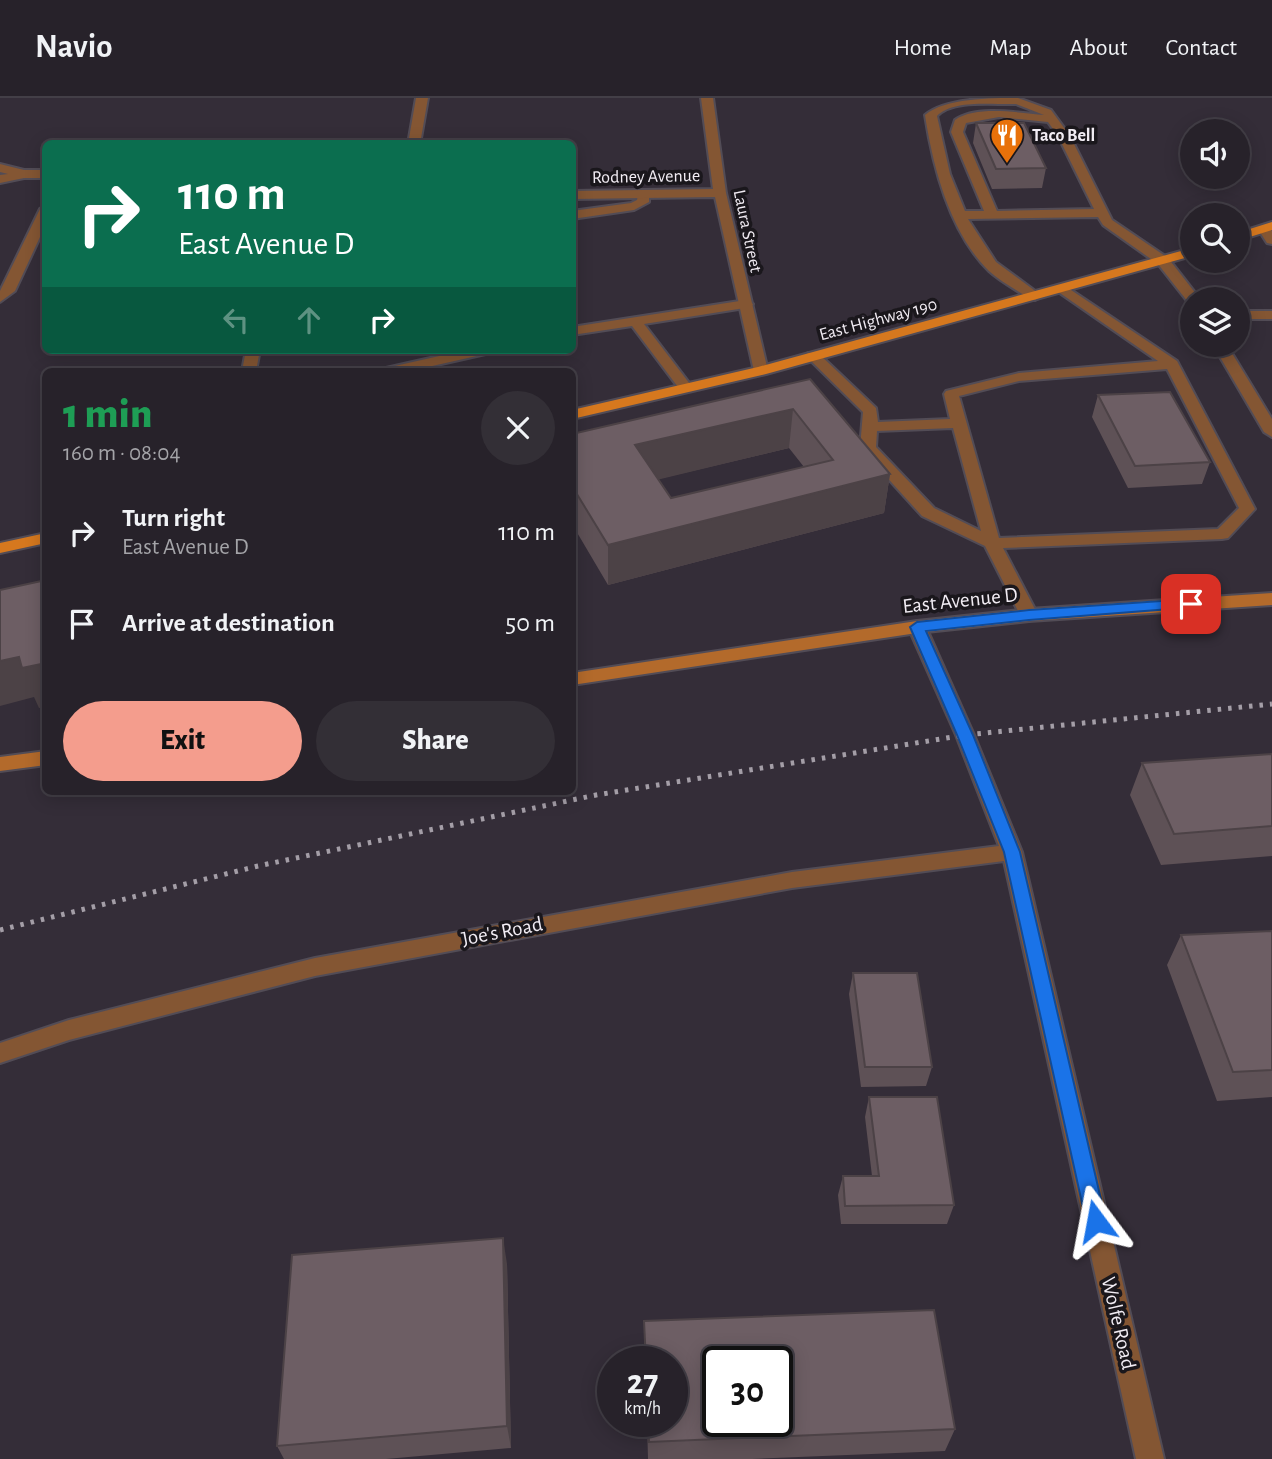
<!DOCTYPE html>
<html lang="en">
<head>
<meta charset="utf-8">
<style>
  :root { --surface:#27222a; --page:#332f36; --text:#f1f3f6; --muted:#a4a4a8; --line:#433f47; --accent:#f49d8d }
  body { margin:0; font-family:"Alegreya Sans",sans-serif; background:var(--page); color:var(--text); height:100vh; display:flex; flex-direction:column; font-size:26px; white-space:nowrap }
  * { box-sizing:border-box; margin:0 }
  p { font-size:23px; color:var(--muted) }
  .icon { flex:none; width:38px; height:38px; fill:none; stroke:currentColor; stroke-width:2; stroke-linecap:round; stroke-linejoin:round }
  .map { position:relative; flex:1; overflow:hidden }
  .details { position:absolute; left:42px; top:270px; width:534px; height:427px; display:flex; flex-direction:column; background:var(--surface); border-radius:10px; box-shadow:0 4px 18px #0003,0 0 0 2px var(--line) }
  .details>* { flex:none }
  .hud { position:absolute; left:42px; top:42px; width:534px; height:214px; border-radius:10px; box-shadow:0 4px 18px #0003,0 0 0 2px var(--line); background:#0b6e4f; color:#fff; overflow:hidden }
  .buttons { position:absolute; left:1180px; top:21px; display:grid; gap:14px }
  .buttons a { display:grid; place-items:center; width:70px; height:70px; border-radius:50%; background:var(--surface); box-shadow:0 4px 18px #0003,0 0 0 2px var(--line); font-size:35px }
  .speed { position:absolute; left:597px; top:1248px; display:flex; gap:14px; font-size:35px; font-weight:700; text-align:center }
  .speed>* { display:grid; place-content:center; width:91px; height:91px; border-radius:50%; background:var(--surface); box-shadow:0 4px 18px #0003,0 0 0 2px var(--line); line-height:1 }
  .speed small { font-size:18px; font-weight:400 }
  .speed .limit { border:4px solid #111; border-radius:10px; background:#fff; color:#111 }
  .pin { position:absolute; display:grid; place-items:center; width:60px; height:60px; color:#fff; margin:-30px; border-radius:14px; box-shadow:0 4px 10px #0006 }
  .me { position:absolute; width:77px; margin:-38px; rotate:347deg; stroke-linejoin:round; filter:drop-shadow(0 0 5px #0008) }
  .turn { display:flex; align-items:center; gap:24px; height:147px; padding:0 21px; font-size:32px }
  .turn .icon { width:91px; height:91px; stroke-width:2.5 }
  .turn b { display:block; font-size:49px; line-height:60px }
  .lanes { display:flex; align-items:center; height:66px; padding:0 21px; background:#0003; justify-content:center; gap:35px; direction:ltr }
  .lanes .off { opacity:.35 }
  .round { display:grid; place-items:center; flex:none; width:74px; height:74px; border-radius:37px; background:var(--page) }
  .overview { display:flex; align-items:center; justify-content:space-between; height:119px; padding:0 21px }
  h1 { font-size:42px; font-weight:800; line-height:52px; color:#1e9e55 }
  .primary-button { display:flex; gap:14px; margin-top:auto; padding:14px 21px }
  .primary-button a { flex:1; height:80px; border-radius:42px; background:var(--accent); color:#111; font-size:28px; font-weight:800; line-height:80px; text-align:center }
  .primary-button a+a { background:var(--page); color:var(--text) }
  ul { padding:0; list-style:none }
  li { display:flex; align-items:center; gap:21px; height:91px; padding:0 21px }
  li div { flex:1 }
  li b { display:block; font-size:26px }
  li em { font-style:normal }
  header { display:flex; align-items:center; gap:42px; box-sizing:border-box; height:98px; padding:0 35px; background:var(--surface); border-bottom:2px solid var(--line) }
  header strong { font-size:33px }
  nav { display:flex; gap:38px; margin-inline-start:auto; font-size:24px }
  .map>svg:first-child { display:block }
</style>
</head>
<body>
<header>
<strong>Navio</strong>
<nav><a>Home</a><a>Map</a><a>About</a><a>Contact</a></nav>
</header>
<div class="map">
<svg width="1272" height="1361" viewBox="0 0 1272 1361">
  <rect width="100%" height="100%" fill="#342d38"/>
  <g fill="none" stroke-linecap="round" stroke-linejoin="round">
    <defs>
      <path id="service" d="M1018 0 1051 12 1070 38 1112 122 1168 160 1200 201 1188 204 1158 166 1103 127 1098 119 968 121 996 164 1042 198 1035 202 1030 201C1017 192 1001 184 989 173 950 135 933 69 925 17 945 0 990 0 1018 0ZM1016 6 1044 17C1020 15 976 7 955 22L951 34 984 113H965L950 76 937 18C953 1 994 7 1016 6ZM999 19 1048 24 1058 38 1094 111 997 113 963 34 966 25Z
        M0 66 24 72H46V80H24L0 85V77L8 76 0 74Z
        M643 92 649 96V104L634 112 572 121V113L631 105 637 102 639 93Z
        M46 107V126L15 193 0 204V193L40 111Z
        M1264 127 1272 133V146L1267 145 1258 131Z
        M1062 186 1177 263 1255 411 1228 440 1222 441 1003 450 1038 517 1029 523 1020 517 985 448 922 418 863 353 860 350 863 314 806 258 808 255H818L876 310 878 324 950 321 944 296 946 293 1019 275 1158 263 1057 193 1055 190ZM1167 271 1239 410 1218 431 999 440 959 298 1019 283ZM953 330 981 433 934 410 876 349 877 333Z
        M746 202 753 206 751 209 644 226 693 290 686 294 681 293 632 228 572 237V229Z
        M1237 213H1272V221H1237Z
        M1213 247H1227L1272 321V339L1264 334Z
        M246 252H260L256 273H242Z
        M466 252H492L490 255 410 273H384L386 270Z"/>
      <path id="minor" d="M416 0H428L420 46H408Z
        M701 0H713L726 95 768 273 761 277 754 273 715 99 572 101V93L713 91Z
        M917 523 926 529 974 637 1022 754 1164 1361H1136L1004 763 792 790 315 878 69 942 0 965V945L69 922 315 860 792 774 999 748 956 637 908 529Z"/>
      <path id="secondary" d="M1272 495V507L1029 523 917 535 572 587V575L917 523 1029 511Z
        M46 653V667L0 673V659Z"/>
      <path id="primary" d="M1272 124V132L1237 143V135Z
        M1192 150V158L766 276 572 321V312L758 269Z
        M46 435V445L0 455V445Z"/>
    </defs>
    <use href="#service" stroke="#524c56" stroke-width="4"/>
    <use href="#minor" stroke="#524c56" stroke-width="4"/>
    <use href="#secondary" stroke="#524c56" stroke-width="4"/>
    <use href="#primary" stroke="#524c56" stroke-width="4"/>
    <use href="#service" fill="#845633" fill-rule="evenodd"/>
    <use href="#minor" fill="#845633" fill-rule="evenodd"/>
    <use href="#secondary" fill="#b36a2b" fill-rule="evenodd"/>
    <use href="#primary" fill="#d6781e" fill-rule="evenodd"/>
    <path stroke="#a49ea7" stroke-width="5" stroke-dasharray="3.5 7" stroke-linecap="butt" d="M0 832 258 768 596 697 965 637 1272 606"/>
  </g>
  <path fill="#5e5156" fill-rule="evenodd" d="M976 25 1046 70 1042 90 992 91 973 45Z
    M810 281 890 376 884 415 608 487 572 426V336ZM789 350 804 369 671 400 658 381Z
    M1098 297 1210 364 1202 386 1128 390 1092 319Z
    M1272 656V758L1161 767 1130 697 1142 665Z
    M1272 833V999L1217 1003 1167 867 1181 837Z
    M853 875 932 969 926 988 861 989 849 896Z
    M869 999 954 1107 947 1126H841L838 1097 843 1078H872L865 1019Z
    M507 1166 511 1350 386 1361H284L277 1348Z
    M644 1223 955 1331 945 1353 752 1361H648L647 1323H672V1264H644Z"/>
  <path fill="#4c4246" d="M793 311 789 350 636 387 635 347Z
    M890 376 884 415 608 487V447Z
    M19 559 46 565V609L39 610 34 599 0 608V563Z
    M503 1140 507 1166 511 1350 507 1328Z"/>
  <path fill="#6d5e64" stroke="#4c4246" stroke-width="2" fill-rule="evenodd" d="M976 25H1024L1046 70 996 71Z
    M810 281 890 376 608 447 572 388V336ZM793 311 833 362 671 400 635 347Z
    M1170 294 1210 364 1135 368 1098 297Z
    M46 482V565L22 570 19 559 0 563V492Z
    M1272 656V728L1174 736 1142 665Z
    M1272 833V972L1233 974 1181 837Z
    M853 875H917L932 969H865Z
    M869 999H937L954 1107 845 1108 843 1078H879Z
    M503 1140 507 1328 277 1348 292 1157Z
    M934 1212 955 1331 649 1344 648 1323H672V1264H646L644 1223ZM718 1264H777V1323H718Z"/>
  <path fill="#1a73e8" stroke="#114b97" stroke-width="2" d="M1191 501 1198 506 1196 509 1029 522 926 533 973 637 1020 754 1106 1123 1103 1130 1096 1133 1089 1130 1086 1123 1004 754 957 637 910 529 917 524 1029 512Z"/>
  <defs>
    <symbol id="restaurant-pin" viewBox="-11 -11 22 30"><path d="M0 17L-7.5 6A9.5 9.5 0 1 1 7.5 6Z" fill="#e8710a" stroke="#1a171c"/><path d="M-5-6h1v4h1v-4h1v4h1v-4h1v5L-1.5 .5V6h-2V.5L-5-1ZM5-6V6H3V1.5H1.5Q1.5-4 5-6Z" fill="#fff"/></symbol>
  </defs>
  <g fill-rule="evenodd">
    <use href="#restaurant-pin" x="988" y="18" width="38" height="52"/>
  </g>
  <g text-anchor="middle" stroke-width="7" stroke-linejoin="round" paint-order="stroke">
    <g font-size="18" font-weight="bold" fill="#f1ecf3" stroke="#1a171c" text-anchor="start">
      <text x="1032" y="43">Taco Bell</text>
    </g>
    <g font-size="18" fill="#f1ecf3" stroke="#1a171c">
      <text transform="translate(646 78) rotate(-1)" y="6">Rodney Avenue</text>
      <text transform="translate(748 133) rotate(78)" y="6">Laura Street</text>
      <text transform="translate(878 221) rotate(-15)" y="6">East Highway 190</text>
    </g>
    <g font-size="21" fill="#f1ecf3" stroke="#1a171c">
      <text transform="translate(960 502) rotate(-6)" y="7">East Avenue D</text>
      <text transform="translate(502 833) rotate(-11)" y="7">Joe's Road</text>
      <text transform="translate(1119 1225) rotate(77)" y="7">Wolfe Road</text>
    </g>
  </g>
</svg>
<div class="buttons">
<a><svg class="icon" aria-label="sound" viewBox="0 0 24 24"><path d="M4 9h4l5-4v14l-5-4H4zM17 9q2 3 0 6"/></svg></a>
<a><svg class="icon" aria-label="search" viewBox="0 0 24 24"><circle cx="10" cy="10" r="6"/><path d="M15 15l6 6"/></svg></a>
<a><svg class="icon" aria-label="layers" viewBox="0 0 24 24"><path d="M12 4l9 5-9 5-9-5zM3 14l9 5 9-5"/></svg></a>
</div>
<div class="speed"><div>27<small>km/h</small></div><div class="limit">30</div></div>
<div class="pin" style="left:1191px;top:506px;background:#d93025"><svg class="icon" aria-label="arrive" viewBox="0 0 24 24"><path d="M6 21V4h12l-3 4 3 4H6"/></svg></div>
<svg class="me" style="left:1096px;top:1123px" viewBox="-20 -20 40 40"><path d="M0-17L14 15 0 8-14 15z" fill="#1a73e8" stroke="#fff" stroke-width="4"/></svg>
<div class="hud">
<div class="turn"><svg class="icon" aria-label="right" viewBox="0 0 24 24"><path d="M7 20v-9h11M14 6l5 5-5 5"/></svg><div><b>110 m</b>East Avenue D</div></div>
<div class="lanes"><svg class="icon off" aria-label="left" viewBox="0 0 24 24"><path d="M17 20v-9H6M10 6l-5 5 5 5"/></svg><svg class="icon off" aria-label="ahead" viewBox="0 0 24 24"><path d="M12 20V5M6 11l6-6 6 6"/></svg><svg class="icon" aria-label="right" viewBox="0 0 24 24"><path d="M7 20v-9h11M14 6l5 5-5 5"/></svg></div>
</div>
<section class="details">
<div class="overview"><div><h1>1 min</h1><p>160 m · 08:04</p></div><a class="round"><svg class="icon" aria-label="close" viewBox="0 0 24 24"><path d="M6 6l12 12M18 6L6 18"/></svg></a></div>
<ul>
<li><svg class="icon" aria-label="right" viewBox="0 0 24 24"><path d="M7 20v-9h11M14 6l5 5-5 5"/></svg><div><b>Turn right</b><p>East Avenue D</p></div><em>110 m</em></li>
<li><svg class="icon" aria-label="arrive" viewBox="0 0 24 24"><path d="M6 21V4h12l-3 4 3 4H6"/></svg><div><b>Arrive at destination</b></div><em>50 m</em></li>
</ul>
<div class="primary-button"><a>Exit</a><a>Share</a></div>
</section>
</div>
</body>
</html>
